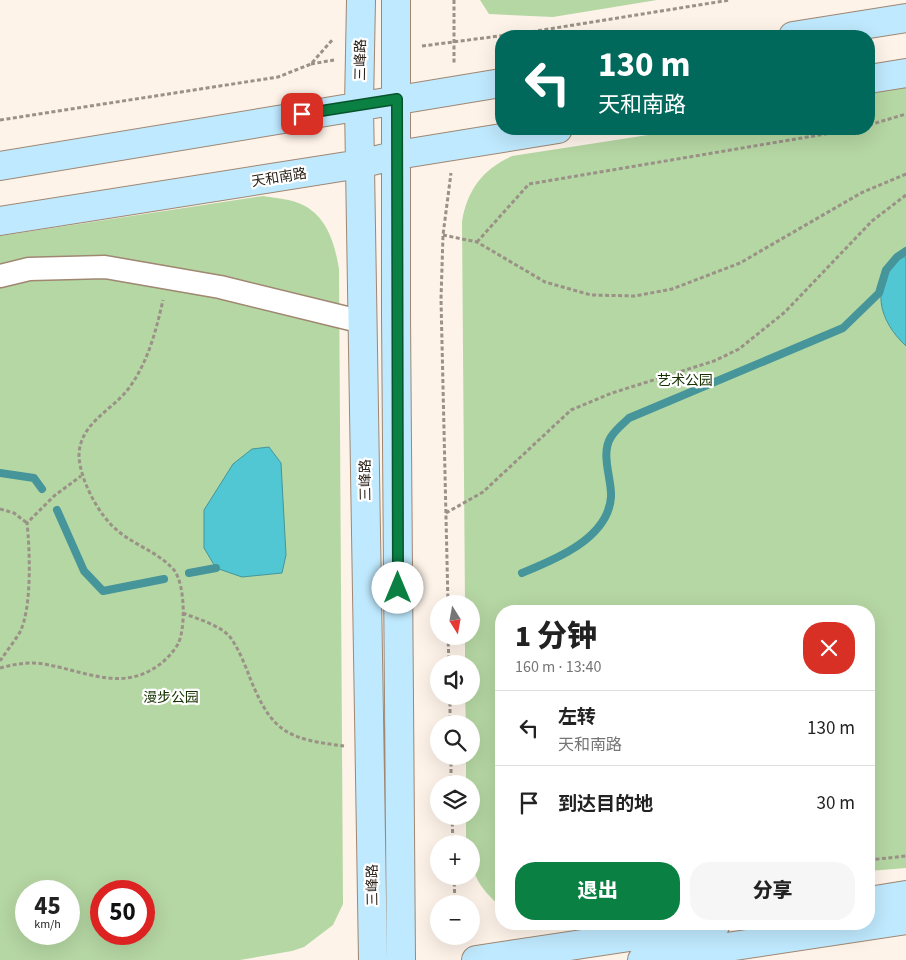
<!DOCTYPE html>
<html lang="zh">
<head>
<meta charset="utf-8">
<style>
  :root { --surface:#fff; --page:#f6f6f6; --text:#222; --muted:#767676; --line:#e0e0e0; --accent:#0b8043 }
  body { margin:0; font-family:"Source Sans 3","Noto Sans SC",sans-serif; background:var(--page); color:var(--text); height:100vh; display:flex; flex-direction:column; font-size:19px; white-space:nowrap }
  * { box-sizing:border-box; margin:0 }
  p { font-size:16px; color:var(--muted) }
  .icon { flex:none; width:28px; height:28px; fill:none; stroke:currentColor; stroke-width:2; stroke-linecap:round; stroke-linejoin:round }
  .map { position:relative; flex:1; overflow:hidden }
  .details { position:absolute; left:495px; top:605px; width:380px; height:325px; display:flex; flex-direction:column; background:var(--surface); border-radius:20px; box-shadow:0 5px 20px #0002 }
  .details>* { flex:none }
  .top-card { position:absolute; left:495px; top:30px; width:380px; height:105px; border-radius:20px; box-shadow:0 5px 20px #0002; background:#00695c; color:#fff; overflow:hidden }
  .needle { width:32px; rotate:169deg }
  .tools { position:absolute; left:430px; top:595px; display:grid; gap:10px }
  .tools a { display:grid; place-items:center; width:50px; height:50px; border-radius:50%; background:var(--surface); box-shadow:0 5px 20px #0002; font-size:25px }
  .speed { position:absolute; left:15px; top:880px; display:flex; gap:10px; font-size:25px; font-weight:700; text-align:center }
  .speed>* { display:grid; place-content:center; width:65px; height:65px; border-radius:50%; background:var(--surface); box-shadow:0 5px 20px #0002; line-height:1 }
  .speed small { font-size:12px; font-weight:400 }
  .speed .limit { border:8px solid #d22; background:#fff; color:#111 }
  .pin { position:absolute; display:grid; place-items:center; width:42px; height:42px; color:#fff; margin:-21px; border-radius:10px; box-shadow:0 2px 8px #0006 }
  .me { position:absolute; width:55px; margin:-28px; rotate:0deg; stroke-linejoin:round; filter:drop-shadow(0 0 4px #0008) }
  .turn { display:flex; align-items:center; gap:18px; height:105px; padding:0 20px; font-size:22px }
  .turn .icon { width:65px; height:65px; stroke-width:2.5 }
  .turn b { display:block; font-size:35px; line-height:42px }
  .round { display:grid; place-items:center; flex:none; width:52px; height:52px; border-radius:20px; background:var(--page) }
  .summary { display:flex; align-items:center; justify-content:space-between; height:85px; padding:0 20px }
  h1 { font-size:30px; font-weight:800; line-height:38px }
  .primary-button { display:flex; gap:10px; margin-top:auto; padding:10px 20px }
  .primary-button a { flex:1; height:58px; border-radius:20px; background:var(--accent); color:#fff; font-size:20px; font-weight:800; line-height:58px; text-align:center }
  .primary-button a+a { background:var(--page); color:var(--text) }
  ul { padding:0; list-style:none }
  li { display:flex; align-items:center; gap:15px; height:75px; padding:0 20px; border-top:1px solid var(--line) }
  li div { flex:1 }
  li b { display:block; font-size:19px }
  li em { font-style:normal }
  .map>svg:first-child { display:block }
</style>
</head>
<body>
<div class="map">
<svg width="906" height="960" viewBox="0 0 906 960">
  <rect width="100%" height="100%" fill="#fdf3e9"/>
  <path fill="#b5d7a3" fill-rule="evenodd" d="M480 0H657L553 17 489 14Z
    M906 83V868L869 871V611H501V907C478 886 471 875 471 844H467L466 840V816H471V784H466V756H471V724H466L465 696H471V664H465V636H471V604H465L462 222C467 190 483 169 512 156L687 129H869V95Z
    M263 196C275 198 293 199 305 206 328 219 335 245 339 269L343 904 333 925 304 947 292 951 240 960H0V236ZM26 891H69V934H26ZM101 891H144V934H101Z"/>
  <path fill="#50c7d2" stroke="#45959a" d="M897 257H906V346C878 320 871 287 897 257Z
    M269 447 281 463 286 555 282 573 242 577 216 568 204 548V510L233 464 252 449Z"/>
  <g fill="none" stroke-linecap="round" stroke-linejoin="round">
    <path stroke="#45959a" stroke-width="8" d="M0 473 34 478 42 489
      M57 510 84 571 103 591 164 579
      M189 573 216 568
      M522 573C554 560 608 539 611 497 612 479 600 454 611 437 615 430 624 423 629 418L843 328 879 293 886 270 897 257 906 251"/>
    <defs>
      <path id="street" d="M0 276 29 269 105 267 220 287 363 322"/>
      <path id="secondary" d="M361 0 359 105 373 960
        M396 0V315L401 960
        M793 36 906 18
        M869 79 906 73
        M0 166 501 83
        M0 221 360 164 397 155 558 129
        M869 901 906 895
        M476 960 716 924
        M642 960 906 920"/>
    </defs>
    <use href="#street" stroke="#9f8772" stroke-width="25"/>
    <use href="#secondary" stroke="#9f8772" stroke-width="30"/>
    <path stroke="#9a9187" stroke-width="3" stroke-dasharray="4 2.5" stroke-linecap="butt" d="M454 0V64
      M422 46 530 32 730 0
      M311 64 334 60
      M0 120 278 77 311 64 333 39
      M869 125 906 114
      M443 235 477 242 545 282 591 295 635 296 672 289 740 263 861 193 906 174
      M477 242 529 184 855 129
      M0 509 14 513 27 523
      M446 513 483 492 571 410 612 393 714 361 739 349 785 312 872 221 906 195
      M448 604 441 299 443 235 451 173
      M183 613C197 619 220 625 230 637 239 649 245 665 250 678 272 733 288 739 344 746
      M448 636 449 664
      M0 661C6 652 14 642 20 632 32 608 30 550 27 523L54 496 81 476
      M0 668C11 665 22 663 34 663 69 665 110 689 145 673 159 667 170 657 178 644 186 628 185 584 174 570 158 552 136 546 118 531 99 516 80 480 79 456 79 423 113 410 129 388 148 362 156 331 163 300
      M450 696V724
      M451 756V784
      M452 816 453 844
      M869 860 906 856
      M454 876 455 904"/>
    <use href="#street" stroke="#fff" stroke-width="22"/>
    <use href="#secondary" stroke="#bfe9fe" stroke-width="28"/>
  </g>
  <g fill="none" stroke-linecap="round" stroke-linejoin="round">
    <defs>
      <path id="route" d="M302 114 397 99 398 588"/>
    </defs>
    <use href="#route" stroke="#07532c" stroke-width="12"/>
    <use href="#route" stroke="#0b8043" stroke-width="9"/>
  </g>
  <g text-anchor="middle" stroke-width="4.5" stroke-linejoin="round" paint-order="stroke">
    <g font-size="14" fill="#2a2118" stroke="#fff">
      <text transform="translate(360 60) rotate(-89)" y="5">三峰路</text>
      <text transform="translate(279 177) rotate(-9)" y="5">天和南路</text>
      <text transform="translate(365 480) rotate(-91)" y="5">三峰路</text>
      <text transform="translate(372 885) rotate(-91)" y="5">三峰路</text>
    </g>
    <g font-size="14" fill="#173201" stroke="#fff">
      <text x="685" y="385">艺术公园</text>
      <text x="171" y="702">漫步公园</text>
    </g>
  </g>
</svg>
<div class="tools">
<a><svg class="needle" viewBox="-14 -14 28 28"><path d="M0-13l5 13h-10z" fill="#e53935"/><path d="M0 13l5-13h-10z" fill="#767676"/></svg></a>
<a><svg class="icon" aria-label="sound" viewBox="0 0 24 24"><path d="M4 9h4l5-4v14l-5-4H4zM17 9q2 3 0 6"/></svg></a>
<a><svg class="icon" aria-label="search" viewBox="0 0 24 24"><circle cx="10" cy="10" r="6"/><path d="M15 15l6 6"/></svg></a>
<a><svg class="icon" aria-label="layers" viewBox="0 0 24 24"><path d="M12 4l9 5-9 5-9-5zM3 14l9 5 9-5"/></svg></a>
<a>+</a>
<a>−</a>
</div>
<div class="speed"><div>45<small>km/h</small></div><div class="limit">50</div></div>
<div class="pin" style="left:302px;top:114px;background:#d93025"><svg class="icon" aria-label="arrive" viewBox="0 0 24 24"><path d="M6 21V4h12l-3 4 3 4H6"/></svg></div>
<svg class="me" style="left:398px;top:588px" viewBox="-20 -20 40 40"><circle r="19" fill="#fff"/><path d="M0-13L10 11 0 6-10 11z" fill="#0b8043"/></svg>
<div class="top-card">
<div class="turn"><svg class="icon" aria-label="left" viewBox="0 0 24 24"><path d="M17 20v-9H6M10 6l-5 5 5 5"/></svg><div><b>130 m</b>天和南路</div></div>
</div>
<section class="details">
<div class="summary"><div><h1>1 分钟</h1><p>160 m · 13:40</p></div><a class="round" style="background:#d93025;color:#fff"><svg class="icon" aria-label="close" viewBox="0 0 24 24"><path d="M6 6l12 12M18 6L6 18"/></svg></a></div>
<ul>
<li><svg class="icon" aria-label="left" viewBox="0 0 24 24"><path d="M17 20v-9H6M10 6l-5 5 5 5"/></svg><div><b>左转</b><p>天和南路</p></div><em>130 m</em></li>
<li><svg class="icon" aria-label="arrive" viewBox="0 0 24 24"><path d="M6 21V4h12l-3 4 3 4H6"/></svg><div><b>到达目的地</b></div><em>30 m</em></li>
</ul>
<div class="primary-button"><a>退出</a><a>分享</a></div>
</section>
</div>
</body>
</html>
